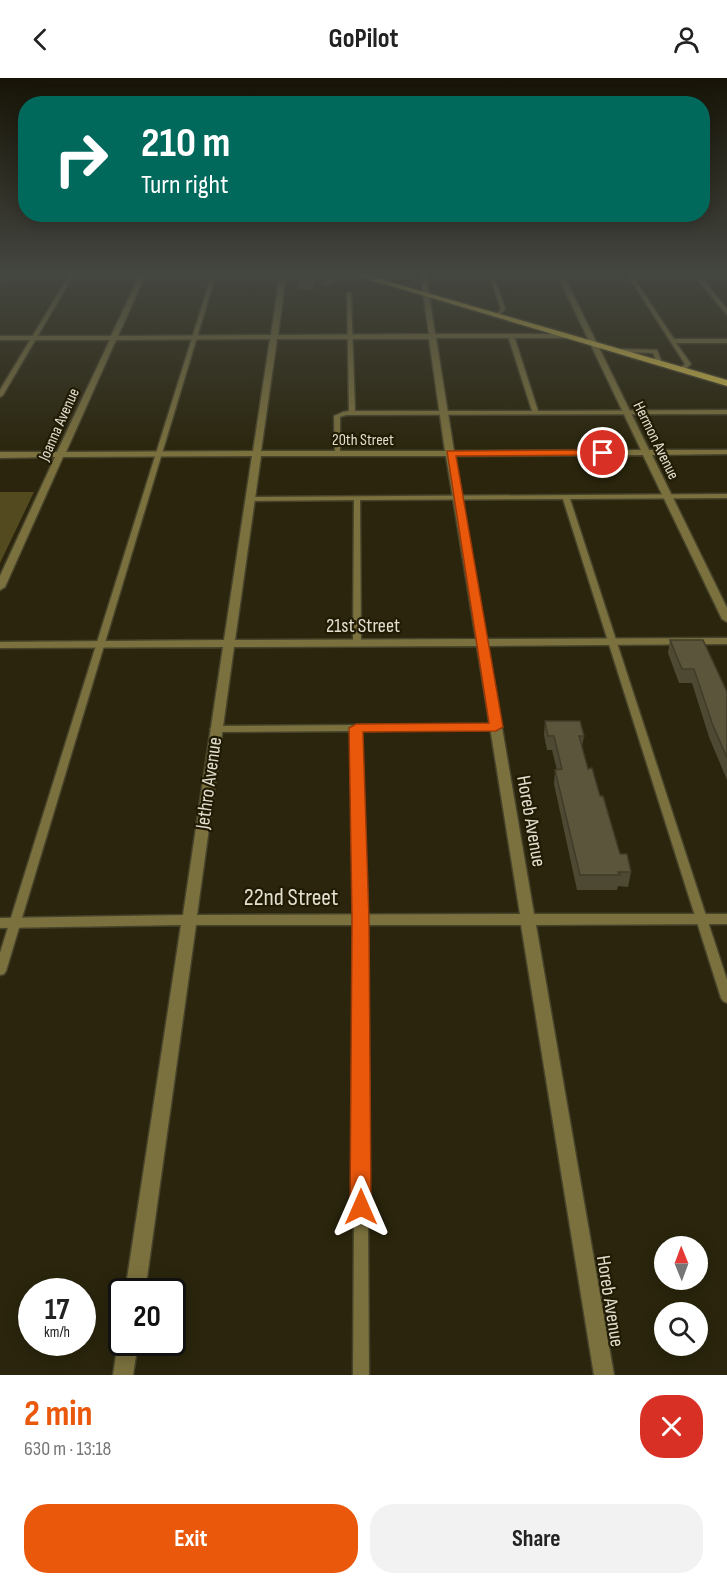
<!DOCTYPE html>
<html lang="en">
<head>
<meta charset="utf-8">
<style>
  :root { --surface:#fff; --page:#f2f2f2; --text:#222; --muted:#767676; --accent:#ea580c }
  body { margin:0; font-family:"Sofia Sans Condensed",sans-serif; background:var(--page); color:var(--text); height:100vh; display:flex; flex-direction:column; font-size:22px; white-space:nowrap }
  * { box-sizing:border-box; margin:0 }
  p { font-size:20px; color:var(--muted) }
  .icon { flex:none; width:33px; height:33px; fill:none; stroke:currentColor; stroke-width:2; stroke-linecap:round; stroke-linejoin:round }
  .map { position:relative; height:1297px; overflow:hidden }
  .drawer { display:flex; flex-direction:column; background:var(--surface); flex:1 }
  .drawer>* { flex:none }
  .top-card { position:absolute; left:18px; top:18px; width:692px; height:126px; border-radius:24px; box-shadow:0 3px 15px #0003; background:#00695c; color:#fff; overflow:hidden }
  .needle { width:39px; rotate:359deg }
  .fabs { position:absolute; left:654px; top:1158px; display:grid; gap:12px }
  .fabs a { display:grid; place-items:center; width:54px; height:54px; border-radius:50%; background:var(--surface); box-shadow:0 3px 15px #0003; font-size:30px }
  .speed { position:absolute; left:18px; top:1200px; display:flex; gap:12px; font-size:30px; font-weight:700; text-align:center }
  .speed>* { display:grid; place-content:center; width:78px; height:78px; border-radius:50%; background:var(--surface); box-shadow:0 3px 15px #0003; line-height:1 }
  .speed small { font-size:15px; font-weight:400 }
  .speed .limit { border:3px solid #111; border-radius:9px; background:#fff; color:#111 }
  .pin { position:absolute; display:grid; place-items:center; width:51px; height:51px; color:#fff; margin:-26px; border:3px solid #fff; border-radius:50%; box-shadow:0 2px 6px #0007 }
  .me { position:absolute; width:66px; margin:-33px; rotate:0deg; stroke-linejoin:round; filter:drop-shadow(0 0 4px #0008) }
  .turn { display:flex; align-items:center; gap:21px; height:126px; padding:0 24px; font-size:27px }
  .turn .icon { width:78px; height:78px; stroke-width:2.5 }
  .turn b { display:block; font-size:42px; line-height:51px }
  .round { display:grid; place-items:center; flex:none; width:63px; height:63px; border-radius:24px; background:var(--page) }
  .headline { display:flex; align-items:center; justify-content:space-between; height:102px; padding:0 24px }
  h1 { font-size:36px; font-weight:700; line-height:45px; color:var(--accent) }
  .primary-button { display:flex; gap:12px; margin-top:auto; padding:12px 24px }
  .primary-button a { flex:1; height:69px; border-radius:24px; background:var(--accent); color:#fff; font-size:24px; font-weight:700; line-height:69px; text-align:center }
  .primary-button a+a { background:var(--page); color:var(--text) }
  header { display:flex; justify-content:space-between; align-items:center; height:78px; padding:0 24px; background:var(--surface); font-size:27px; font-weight:700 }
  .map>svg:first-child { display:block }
</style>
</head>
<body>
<header><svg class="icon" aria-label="back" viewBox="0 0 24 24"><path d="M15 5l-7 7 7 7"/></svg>GoPilot<svg class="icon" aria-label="person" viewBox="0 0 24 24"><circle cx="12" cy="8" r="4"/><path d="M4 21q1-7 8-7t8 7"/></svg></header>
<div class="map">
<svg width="727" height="1297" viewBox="0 0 727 1297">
  <rect width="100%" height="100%" fill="#2a250c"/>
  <path fill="#534a1f" d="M0 414H34L0 485Z"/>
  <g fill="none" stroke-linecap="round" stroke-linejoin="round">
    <defs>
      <path id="service" d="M70 196H74L3 317 0 319V312Z
        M212 196H216L6 893 4 896 0 897V875Z
        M344 196H350L326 206 322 205Z
        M489 196H493L505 231 497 239 495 238 501 231Z
        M627 196H631L674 261H727V265H676L691 286 683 293H679V291L685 286Z
        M349 214 351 215 355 333H532L508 258 511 256 514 258 538 333 727 332V336L346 337 340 339V376L335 377 334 338 343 334 349 333 347 215Z
        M620 271 657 272 662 285 657 286 653 275 618 274V272Z
        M727 416V420L570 421 727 902V925L723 923 721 920 563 421 360 422 361 565 357 567 353 565 354 422 251 423 248 421 251 419Z
        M496 646 501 649 499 651 361 653 366 841 369 1297H353L356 841 352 653 215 654 210 651 215 648Z"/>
      <path id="minor" d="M2 196H8L0 205Z
        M140 196H146L118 258 271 257 280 196H286L278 257 429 256 420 196H426L435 256H565L568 258 565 260H436L454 373 641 372 557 196H563L649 372H727V376L652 377 727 530V544L722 541 643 377 455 378 486 561 727 560V566L488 568 534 836H727V846L536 847 614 1297H594L521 847H196L145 1214H125L181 847 0 850V840L183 837 223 569 0 570V564L224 562 252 378 63 379 5 509 0 512V498L55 379 0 380V374H57L110 262H0V258H111ZM270 261 253 373 66 374 116 262ZM277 261H429L445 373H261ZM261 378H446L476 561 235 562ZM477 568 520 836 197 837 234 569Z
        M693 196H699L727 231V237Z
        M122 1257V1264H138L133 1297H113L118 1264Z"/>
      <path id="primary" d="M351 196H362L727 302V308Z"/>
    </defs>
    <use href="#service" stroke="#47432b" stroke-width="3"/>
    <use href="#minor" stroke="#47432b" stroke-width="3"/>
    <use href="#primary" stroke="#47432b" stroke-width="3"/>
    <use href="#service" fill="#7b713e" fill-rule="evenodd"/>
    <use href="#minor" fill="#7b713e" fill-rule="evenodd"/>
    <use href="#primary" fill="#d3bd4b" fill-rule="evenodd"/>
  </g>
  <path fill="#4e4933" d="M298 196H314L313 212H298L297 203Z
    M670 562 727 614V702L709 659 692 605H679L668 575Z
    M545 643 584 658 582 669 588 691 600 718 620 776 631 794 628 809 618 808 617 812H577L554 706 555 692H557L552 672H547L544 657Z"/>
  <path fill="#5b553b" stroke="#403c29" stroke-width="1.5" d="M298 196H313L312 203H297Z
    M670 562H703L727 614V680L712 645 694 591H682Z
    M545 643H580L584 658H579L588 691 592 690 600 718H603L620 776H627L631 794H618L620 797H580L555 692 562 691 554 658H548Z"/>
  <linearGradient id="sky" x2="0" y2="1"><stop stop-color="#171407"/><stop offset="0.52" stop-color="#444640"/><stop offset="1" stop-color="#444640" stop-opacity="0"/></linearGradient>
  <rect width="727" height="377" fill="url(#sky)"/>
  <path fill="#ea580c" stroke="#983908" stroke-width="1.5" d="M603 372 606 373V377L456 378 503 649 496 653 363 654 369 841 371 1129 368 1136 361 1139 353 1136 350 1129 352 841 349 650 356 646 489 645 447 373Z"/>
  <g text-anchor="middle" stroke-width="4.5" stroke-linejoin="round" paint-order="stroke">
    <g font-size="16" fill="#e2dfd0" stroke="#211b03">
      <text transform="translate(58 346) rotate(-66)" y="6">Joanna Avenue</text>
      <text x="363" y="367">20th Street</text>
      <text transform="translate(657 362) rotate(64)" y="6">Hermon Avenue</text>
    </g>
    <g font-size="20" fill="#e2dfd0" stroke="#211b03">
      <text x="363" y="554">21st Street</text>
      <text transform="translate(208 705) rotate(-82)" y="7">Jethro Avenue</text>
      <text transform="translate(532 743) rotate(80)" y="7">Horeb Avenue</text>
      <text transform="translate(611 1223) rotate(81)" y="7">Horeb Avenue</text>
    </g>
    <g font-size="24" fill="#e2dfd0" stroke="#211b03">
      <text x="291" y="827">22nd Street</text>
    </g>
  </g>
</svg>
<div class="fabs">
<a><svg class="needle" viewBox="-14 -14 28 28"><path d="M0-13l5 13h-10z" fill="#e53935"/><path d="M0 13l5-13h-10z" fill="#767676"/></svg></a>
<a><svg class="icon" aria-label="search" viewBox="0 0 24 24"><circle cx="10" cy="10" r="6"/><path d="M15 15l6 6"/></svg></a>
</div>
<div class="speed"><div>17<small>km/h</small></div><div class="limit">20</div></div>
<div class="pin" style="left:603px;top:375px;background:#d93025"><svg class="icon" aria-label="arrive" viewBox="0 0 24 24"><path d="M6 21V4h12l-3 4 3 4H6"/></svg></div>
<svg class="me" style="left:361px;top:1129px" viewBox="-20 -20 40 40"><path d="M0-17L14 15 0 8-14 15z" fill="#ea580c" stroke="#fff" stroke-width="4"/></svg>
<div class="top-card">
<div class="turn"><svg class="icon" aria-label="right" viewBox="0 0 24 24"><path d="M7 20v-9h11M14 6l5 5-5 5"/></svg><div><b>210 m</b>Turn right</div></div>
</div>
</div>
<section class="drawer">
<div class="headline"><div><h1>2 min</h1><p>630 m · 13:18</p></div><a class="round" style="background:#d93025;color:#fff"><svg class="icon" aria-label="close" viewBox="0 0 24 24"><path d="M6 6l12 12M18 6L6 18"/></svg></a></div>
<div class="primary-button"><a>Exit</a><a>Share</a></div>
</section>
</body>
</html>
